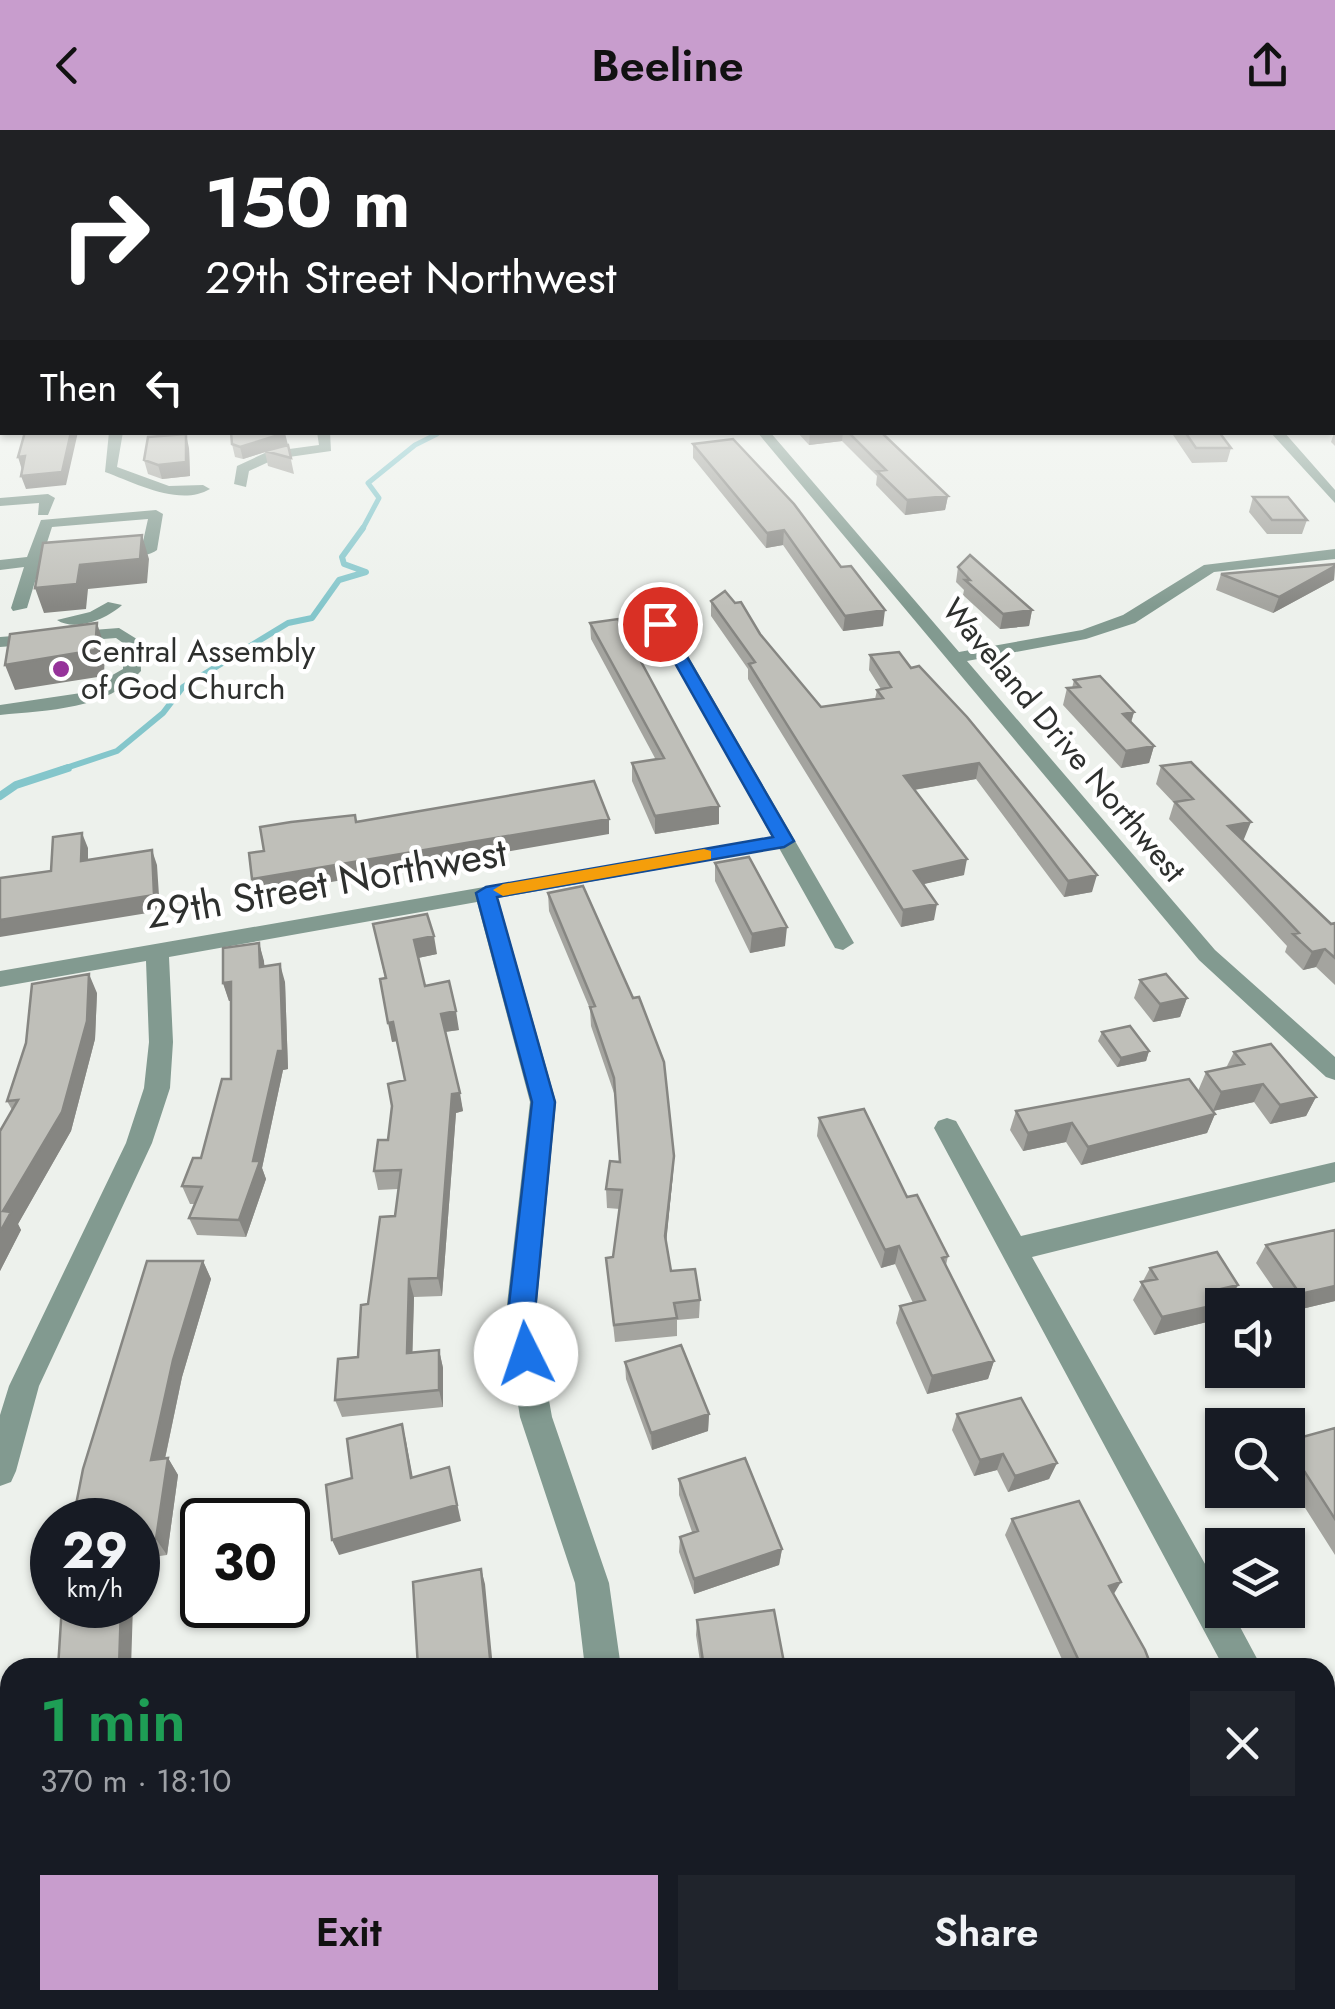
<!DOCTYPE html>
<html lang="en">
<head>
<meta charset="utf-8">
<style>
  :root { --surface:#171b24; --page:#20242c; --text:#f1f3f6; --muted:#9ea1a6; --accent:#c89dcd }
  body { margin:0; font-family:Jost,sans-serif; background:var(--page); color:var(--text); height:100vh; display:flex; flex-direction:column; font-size:38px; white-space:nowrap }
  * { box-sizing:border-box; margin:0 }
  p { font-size:32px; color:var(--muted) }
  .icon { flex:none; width:55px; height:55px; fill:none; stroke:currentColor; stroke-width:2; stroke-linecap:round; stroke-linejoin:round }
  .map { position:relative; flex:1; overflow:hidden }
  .panel { position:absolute; left:0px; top:1528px; width:1335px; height:352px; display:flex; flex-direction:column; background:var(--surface); border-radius:30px 30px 0 0; box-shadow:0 2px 8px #0004 }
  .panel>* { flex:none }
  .top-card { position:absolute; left:0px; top:0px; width:1335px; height:305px; box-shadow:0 2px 8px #0004; background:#202124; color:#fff; overflow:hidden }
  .buttons { position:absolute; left:1205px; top:1158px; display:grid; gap:20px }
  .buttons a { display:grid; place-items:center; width:100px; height:100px; border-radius:0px; background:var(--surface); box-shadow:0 2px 8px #0004; font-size:50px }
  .speed { position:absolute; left:30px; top:1368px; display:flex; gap:20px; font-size:50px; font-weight:700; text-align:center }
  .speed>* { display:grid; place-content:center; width:130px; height:130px; border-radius:50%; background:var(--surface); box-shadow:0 2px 8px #0004; line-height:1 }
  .speed small { font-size:25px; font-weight:400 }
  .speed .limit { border:5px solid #111; border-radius:15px; background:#fff; color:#111 }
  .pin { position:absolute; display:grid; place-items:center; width:85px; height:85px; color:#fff; margin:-42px; border:5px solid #fff; border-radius:50%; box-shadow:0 2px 10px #0007 }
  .me { position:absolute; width:110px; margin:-55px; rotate:356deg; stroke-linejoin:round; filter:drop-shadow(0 0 8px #0008) }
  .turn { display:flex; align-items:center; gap:35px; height:210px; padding:0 40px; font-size:45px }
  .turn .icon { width:130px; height:130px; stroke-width:2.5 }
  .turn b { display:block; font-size:70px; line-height:85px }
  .then { display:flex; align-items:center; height:95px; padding:0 40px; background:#0003; gap:20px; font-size:38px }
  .round { display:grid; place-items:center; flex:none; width:105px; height:105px; border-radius:0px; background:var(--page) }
  .headline { display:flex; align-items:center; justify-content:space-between; height:170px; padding:0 40px }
  h1 { font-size:60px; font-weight:600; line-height:75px; color:#1e9e55 }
  .button { display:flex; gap:20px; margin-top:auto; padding:20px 40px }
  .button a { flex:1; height:115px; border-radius:0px; background:var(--accent); color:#111; font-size:40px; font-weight:600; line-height:115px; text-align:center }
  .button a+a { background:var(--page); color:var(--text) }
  header { display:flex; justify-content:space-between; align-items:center; height:130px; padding:0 40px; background:var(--accent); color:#111; font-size:45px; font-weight:600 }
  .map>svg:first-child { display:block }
</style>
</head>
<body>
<header><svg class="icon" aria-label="back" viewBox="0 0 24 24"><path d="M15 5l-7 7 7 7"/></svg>Beeline<svg class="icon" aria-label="share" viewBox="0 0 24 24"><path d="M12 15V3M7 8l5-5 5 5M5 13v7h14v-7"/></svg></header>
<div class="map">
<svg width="1335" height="1879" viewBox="0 0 1335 1879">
  <rect width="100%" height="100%" fill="#edf1ec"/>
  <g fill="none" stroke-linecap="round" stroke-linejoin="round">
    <path stroke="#84c6cb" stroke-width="5" d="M362 400 379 368 368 353 415 315 437 304"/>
    <path stroke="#84c6cb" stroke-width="6" d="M60 640 117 621 163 583 183 557 288 493 312 488 339 450 366 442 344 434 342 427 363 398"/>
    <path stroke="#84c6cb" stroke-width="8" d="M0 666 16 655 68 638"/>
    <path fill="#829a90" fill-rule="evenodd" d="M109 302H123L117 337 169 356 203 355 210 359C180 377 135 353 105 342Z
      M317 302H330L331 321 275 329 249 341 246 357 234 354 237 336 267 322 319 315Z
      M757 302H770L959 522 1082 500 1123 485 1204 435 1335 419V429L1214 442 1135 493 1086 509 967 531 1215 820 1335 927V950L1326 947 1199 830Z
      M1270 302H1284L1335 360V373Z
      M48 364 55 368 48 385H38L39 373 0 376V368Z
      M156 380 163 384 157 420C146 428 117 431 106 423L142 416 148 389 52 397 43 425 70 422 78 427 40 435 27 478 13 481 11 478 24 437 0 440V430L27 427 41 390Z
      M108 472 122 475C107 489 75 502 57 490L90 482Z
      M661 488 669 493 854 813 843 820 835 818 779 718 498 768 556 972 535 1192 552 1287 609 1453 621 1538H585L575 1453 520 1287 505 1192 530 972 477 772 169 827 173 912 170 958 152 1013 39 1256 16 1341 11 1352 0 1356V1285L9 1256 126 1013 144 958 149 912 146 831 0 857V841L772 707 653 493Z
      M119 498 140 511 141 541C107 580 48 580 0 585V575L81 563 123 539V513L116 508 0 517V507Z
      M947 988 956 991 1021 1106 1335 1032V1052L1032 1127 1222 1464V1480H1231L1262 1538H1224L934 998 938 991Z
      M1325 1685 1335 1690V1746L1325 1742Z"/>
    <path fill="#265444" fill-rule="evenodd" d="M2 218V235L0 236V219Z
      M2 253V261L0 262V254Z"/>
  </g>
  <path fill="#a4a49f" d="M1335 300V316L1331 312Z
    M797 302H881L948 366 945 380 905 385 876 355 877 346 842 311 809 315Z
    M1171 302H1219L1231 318 1227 332 1192 333Z
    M232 314 288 315 294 344 268 336 265 322 243 329 235 327Z
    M693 314 883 496 843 501 783 415 766 418 693 328Z
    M189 318 190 346 162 349 148 344 144 330Z
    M1253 367 1307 390 1302 404H1267L1249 382Z
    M1335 434 1334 450 1273 483 1216 460 1221 444Z
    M958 437 1032 480 1029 496 1000 499 963 465 964 460 956 452Z
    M711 471 760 504 821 577 875 569 877 560 881 559 869 540 870 525 899 522 1092 762 1064 767 976 649 914 660 964 745 923 754 934 790 901 797 748 549V539L711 486Z
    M590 493 719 694 655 704 632 651V633L656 630 591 509Z
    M1074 550 1134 582 1131 593 1154 616 1149 633 1121 638 1063 575 1067 558H1072Z
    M1161 636 1244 709 1243 710 1331 794 1335 793V855L1316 837 1303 840 1285 822 1287 816 1169 689 1174 673 1156 654Z
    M715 733 785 816 750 823 715 751Z
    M548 763 674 1026 673 1044 666 1113 671 1141 700 1170 699 1188 677 1190V1206L615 1212 606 1128 613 1127 620 1079 607 1078 606 1059 620 1032 615 966 591 896 590 879 549 781Z
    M373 794 437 824 418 828 425 856 459 900 445 902 463 981 456 983 442 1166 414 1167 412 1223 439 1220 443 1238V1277L342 1287 335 1270 358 1227 368 1174 395 1086 398 1059 378 1060 374 1041 388 1010 405 950 397 911 392 912 385 848Z
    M259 813 265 837 285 852 288 939 283 940 262 1038 266 1049 246 1107 197 1105 189 1088 195 1074H190L182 1056 201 1028 231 949V871H229L223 853Z
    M1140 850 1187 868 1180 887 1153 892 1134 868Z
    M97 863 95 909 71 1001 18 1094 21 1100 0 1141V1001L12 980 7 971Z
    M1102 902 1149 921 1146 931 1117 937 1098 911Z
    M1234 922 1316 967 1306 986 1270 994 1254 972 1213 981 1215 984 1207 1003 1081 1035 1066 1012 1023 1021 1010 1000 1016 981 1198 961 1206 942 1226 938Z
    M819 988 907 1067 948 1126 946 1135 994 1231 988 1249 927 1264 896 1193 900 1176 913 1173 895 1134 881 1138 817 1006Z
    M1335 1100V1171L1289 1182 1288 1175H1285L1256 1133 1266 1115Z
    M203 1131 211 1149 182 1247 165 1329 168 1328 178 1345 167 1425 138 1429V1390H73Z
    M1150 1138 1229 1172 1220 1174 1211 1191 1154 1205 1133 1170Z
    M625 1232 709 1284 708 1301 652 1320 626 1249Z
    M957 1284 1057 1333 1049 1349 1008 1362 997 1340 974 1346 952 1300Z
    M1335 1298V1425L1288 1351V1311Z
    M679 1349 782 1419 779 1435 694 1464 679 1422 680 1407 692 1402 679 1365Z
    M1012 1389 1114 1464 1152 1538H1066L1005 1405Z
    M697 1490 785 1538H701L696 1505Z
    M1119 1870H1186L1228 1879H1120Z"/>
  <path fill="#868682" d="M71 302H78L66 355 26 359 21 346Z
    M810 302H843L842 311 809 315Z
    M285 303 288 315 243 329 240 317Z
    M186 304 189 318 190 346 162 349 158 335Z
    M25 326 22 340 18 327Z
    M948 366 945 380 905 385 907 370Z
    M784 400 783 415 766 418 767 403Z
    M142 405 149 429 147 453 88 459 86 479 44 483 35 458Z
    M1335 436 1334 450 1273 483 1279 467Z
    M885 480 883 496 843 501 845 486Z
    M1032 480 1029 496 1000 499 1003 484Z
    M97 493 105 518 104 546 15 560 5 535Z
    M1134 582 1129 598 1123 584Z
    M1154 616 1149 633 1121 638 1126 621Z
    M979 633 976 649 901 662 904 646Z
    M719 676V694L655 704V686Z
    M609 689V704L256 765 252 749Z
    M1251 692 1244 709 1221 713 1228 696Z
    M82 703 88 718V747L81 731Z
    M152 720 157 735 160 781 0 807V790Z
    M967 729 964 745 911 757 914 741Z
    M1097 745 1092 762 1064 767 1068 751Z
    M937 774 934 790 901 797 903 780Z
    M787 797 785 816 750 823 752 804Z
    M434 806 437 824 418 828 414 810Z
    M259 813 264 831 265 856 260 837Z
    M1325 819 1316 837 1303 840 1312 822Z
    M280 834 285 852 288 939 283 940 262 1038 266 1049 246 1107 239 1090 253 1031Z
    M89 844 97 863 95 909 71 1001 18 1094 21 1100 0 1141V1102L3 1081Z
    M231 852 236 870 229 871 223 853Z
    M1187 868 1180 887 1153 892 1160 874Z
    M456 881 459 900 444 902 441 884Z
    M393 892 397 911 392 912 388 893Z
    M1149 921 1146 931 1117 937 1121 928Z
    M1263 954 1254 972 1213 981 1221 962Z
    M460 963 463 981 456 983 442 1166 438 1148 452 964Z
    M1316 967 1306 986 1270 994 1280 975Z
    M1215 984 1207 1003 1081 1035 1088 1017Z
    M1072 993 1066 1012 1023 1021 1028 1003Z
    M674 1026 673 1044 665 1124V1106Z
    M899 1116 895 1134 881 1138 885 1120Z
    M203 1131 211 1149 182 1247 161 1347 151 1330 173 1230Z
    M409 1149 414 1167 412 1241 407 1223Z
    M1238 1155 1229 1172 1220 1174 1211 1191 1154 1205 1162 1187 1212 1161Z
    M1335 1156V1171L1289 1182 1300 1164Z
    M439 1220 443 1238V1277L439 1260Z
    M994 1231 988 1249 927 1264 932 1246Z
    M709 1284 708 1301 652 1320 651 1303Z
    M402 1294 406 1311 416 1364 411 1348Z
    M1003 1324 997 1340 974 1346 980 1330Z
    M168 1328 178 1345 167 1425 156 1409Z
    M1057 1333 1049 1349 1008 1362 1015 1346Z
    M449 1337 461 1391 339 1425 332 1410Z
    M782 1419 779 1435 694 1464V1449Z
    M481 1439 485 1454 493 1538H491Z
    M1121 1452 1112 1467 1109 1456Z
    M121 1475H133L131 1538H119Z
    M82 1870H97L96 1879H81Z"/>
  <path fill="#bfbfb9" stroke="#868682" stroke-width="2.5" d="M25 302H71L62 342 21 346 25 326 18 327Z
    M231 302H285V303L240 317 232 314Z
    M848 302H881L948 366 907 370 877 341 886 340Z
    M1185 302H1219L1231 318H1196Z
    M186 304V332L158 335 144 330 148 307Z
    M733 309 794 374 841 437 851 436 885 480 845 486 784 400 767 403 693 314Z
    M288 315 291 328 265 321Z
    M1253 367H1288L1307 390H1272Z
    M142 405 140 429 80 435 77 454 35 458 43 413Z
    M970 425 1032 480 1003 484 965 450H970L958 437Z
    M1335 434V436L1279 467 1221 444Z
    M725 461 735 473 741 472 760 504 821 577 883 568 877 560 891 557 870 525 899 522 911 538 919 536 967 587 1097 745 1068 751 979 633 904 646 967 729 914 741 937 774 903 780 749 534 755 532 711 471Z
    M618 489 719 676 655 686 632 633 664 628 590 493Z
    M97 493 95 520 5 535 10 504Z
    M1100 546 1134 582 1123 584 1154 616 1126 621 1067 558 1080 557 1074 550Z
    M1191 632 1251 692 1228 696 1331 794 1335 793V828L1325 819 1312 822 1293 804 1299 803 1175 672 1193 669 1161 636Z
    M594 651 609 689 252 749 249 723 264 721 260 697 291 692 355 685 356 692Z
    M82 703 81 731 152 720 154 765 0 790V748L51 741 53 707Z
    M749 727 787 797 752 804 715 733Z
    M583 756 633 868 639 867 664 932 674 1026 665 1106 671 1141 695 1139 700 1170 674 1173 677 1188 614 1195 606 1128 613 1127 622 1060 606 1059 610 1031 620 1032 614 948 590 877 595 876 548 763Z
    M427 784 434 806 414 810 425 856 449 851 456 881 441 884 460 963 452 964 438 1148 409 1149 407 1223 439 1220V1260L335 1270 338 1229 358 1227 361 1175 368 1174 380 1087 395 1086 401 1040 374 1041 378 1010H388L392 976 388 954 405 950 393 892 388 893 380 849 386 848 373 794Z
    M259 813 260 837 280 834 283 921H278L253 1031H260L239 1090 189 1088 202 1057 182 1056 193 1028H201L222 949H231V852L223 853V818Z
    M89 844 87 891 62 982 3 1081 11 1082 0 1102V1001L18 970 7 971 26 913 32 854Z
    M1166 844 1187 868 1160 874 1140 850Z
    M1130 896 1149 921 1121 928 1102 902Z
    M1271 914 1316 967 1280 975 1263 954 1221 962 1206 942 1244 934 1234 922Z
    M1189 949 1215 984 1088 1017 1072 993 1028 1003 1016 981Z
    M864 979 907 1067 917 1065 948 1126 942 1128 994 1231 932 1246 900 1176 925 1170 899 1116 885 1120 819 988Z
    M1335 1100V1156L1300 1164 1266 1115Z
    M1217 1122 1238 1155 1212 1161 1220 1174 1162 1187 1141 1152 1157 1149 1150 1138Z
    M147 1131H203L173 1230 151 1330 168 1328 156 1409 138 1412V1390H100V1387L73 1390 83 1339Z
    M681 1215 709 1284 651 1303 625 1232Z
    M1021 1268 1057 1333 1015 1346 1003 1324 980 1330 957 1284Z
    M402 1294 411 1348 449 1337 457 1375 332 1410 326 1355 352 1348 347 1309Z
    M1335 1298V1389L1288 1316V1311Z
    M745 1328 782 1419 694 1449 680 1407 698 1401 679 1349Z
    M1079 1371 1121 1452 1109 1456 1145 1520 1152 1538H1071L1069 1532 1079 1531 1012 1389Z
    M481 1439 491 1538H418L413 1452Z
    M62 1475H121L119 1538H58Z
    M774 1480 785 1538H704L697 1490Z
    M11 1870H82L81 1879H10Z
    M1132 1870H1186L1228 1877V1879H1133Z"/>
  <linearGradient id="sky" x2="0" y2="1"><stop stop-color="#80bbdc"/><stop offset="0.45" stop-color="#f7f9f6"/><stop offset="1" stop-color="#f7f9f6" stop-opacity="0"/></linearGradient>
  <rect width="1335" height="477" fill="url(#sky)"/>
  <path fill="#1a73e8" stroke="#114b97" stroke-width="2.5" d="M660 489 668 494 794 711 784 717 497 767 555 972 534 1192 539 1224 535 1232 526 1236 516 1232 507 1192 532 972 476 763 486 757 773 707 653 494Z"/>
  <path fill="#f59e0b" d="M704 719 711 721V729L503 766 493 760 503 754Z"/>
  <circle fill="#96339a" stroke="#fff" stroke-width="4" cx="61" cy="539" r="10"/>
  <g text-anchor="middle" stroke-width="9" stroke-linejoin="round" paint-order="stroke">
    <g font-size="32" fill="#2e302e" stroke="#fff" text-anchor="start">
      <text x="81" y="532">Central Assembly<tspan x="81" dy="37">of God Church</tspan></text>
    </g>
    <g font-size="32" fill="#2e302e" stroke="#fff">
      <text transform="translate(1064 610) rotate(50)" y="11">Waveland Drive Northwest</text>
    </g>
    <g font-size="40" fill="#2e302e" stroke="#fff">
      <text transform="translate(326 753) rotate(-10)" y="14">29th Street Northwest</text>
    </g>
  </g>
</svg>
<div class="buttons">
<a><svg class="icon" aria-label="sound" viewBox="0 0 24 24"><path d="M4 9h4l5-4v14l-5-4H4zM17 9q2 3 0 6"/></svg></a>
<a><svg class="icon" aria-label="search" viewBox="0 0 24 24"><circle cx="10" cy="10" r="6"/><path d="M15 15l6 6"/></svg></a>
<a><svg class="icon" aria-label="layers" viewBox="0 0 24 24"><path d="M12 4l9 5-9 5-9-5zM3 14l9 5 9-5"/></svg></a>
</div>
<div class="speed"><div>29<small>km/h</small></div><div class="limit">30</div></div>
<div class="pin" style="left:660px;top:494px;background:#d93025"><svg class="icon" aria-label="arrive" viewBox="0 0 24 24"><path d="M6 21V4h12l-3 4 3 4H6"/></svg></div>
<svg class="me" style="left:526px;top:1224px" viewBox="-20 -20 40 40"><circle r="19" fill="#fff"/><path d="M0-13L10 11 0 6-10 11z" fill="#1a73e8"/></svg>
<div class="top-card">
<div class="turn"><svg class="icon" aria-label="right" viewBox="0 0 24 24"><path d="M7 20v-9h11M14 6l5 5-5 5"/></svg><div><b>150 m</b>29th Street Northwest</div></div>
<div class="then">Then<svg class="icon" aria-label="left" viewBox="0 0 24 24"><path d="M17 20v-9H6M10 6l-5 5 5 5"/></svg></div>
</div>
<section class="panel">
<div class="headline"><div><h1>1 min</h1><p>370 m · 18:10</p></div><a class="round"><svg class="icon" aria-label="close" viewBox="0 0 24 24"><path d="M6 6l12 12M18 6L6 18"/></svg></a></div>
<div class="button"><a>Exit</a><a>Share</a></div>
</section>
</div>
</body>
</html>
